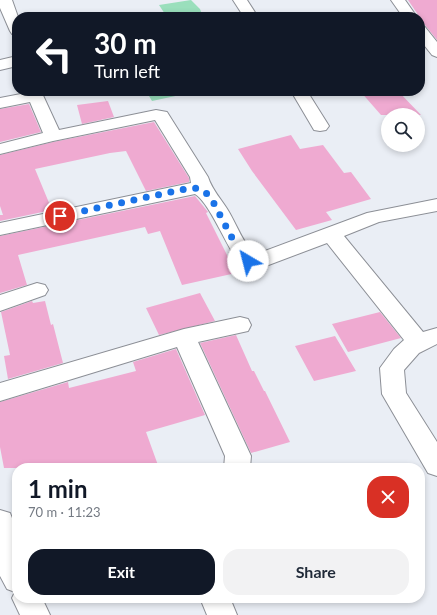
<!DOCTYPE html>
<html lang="en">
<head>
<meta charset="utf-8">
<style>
  :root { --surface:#fff; --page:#f2f2f3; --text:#1f2937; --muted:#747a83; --accent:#111827 }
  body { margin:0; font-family:Lato,sans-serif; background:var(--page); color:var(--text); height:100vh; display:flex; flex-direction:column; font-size:15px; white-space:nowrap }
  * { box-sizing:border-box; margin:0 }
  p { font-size:13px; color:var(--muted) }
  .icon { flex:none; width:22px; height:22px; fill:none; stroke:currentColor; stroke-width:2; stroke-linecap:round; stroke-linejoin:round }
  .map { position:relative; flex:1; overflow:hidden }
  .drawer { position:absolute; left:12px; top:463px; width:413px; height:140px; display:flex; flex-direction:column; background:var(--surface); border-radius:16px; box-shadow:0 2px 6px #0003 }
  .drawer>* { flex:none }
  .banner { position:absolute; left:12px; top:12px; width:413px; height:84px; border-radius:16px; box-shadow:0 2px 6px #0003; background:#111827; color:#fff; overflow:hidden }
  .tools { position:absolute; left:381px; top:108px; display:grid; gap:8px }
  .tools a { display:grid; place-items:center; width:44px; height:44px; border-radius:50%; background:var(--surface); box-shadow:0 2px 6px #0003; font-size:20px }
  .pin { position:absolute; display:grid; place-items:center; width:34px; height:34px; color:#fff; margin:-17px; border:2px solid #fff; border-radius:50%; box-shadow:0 1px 4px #0007 }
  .me { position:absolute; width:44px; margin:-22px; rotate:323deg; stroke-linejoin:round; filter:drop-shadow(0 0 3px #0008) }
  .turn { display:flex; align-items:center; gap:14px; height:84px; padding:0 16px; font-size:18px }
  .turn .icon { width:52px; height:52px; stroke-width:2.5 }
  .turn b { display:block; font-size:28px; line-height:34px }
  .round { display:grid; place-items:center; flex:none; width:42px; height:42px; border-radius:16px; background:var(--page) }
  .summary { display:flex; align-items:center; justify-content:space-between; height:68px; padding:0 16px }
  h1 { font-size:24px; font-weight:700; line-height:30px; color:var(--accent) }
  .action { display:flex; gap:8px; margin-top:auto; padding:8px 16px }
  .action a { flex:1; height:46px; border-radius:16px; background:var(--accent); color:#fff; font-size:16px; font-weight:700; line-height:46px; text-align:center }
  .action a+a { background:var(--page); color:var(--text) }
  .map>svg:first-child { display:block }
</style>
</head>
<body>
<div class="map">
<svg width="437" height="615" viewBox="0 0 437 615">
  <rect width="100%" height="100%" fill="#eaeef5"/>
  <path fill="#9adfbc" d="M191 0 200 9 203 17H167L159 5Z
    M146 91H199L152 101Z"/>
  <path fill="#efaad1" d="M408 0H437V40L425 25Z
    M360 91H398L421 115H381Z
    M108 101 114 117 82 124 77 105Z
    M29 104 41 132 0 142V109Z
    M154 122 189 178V182L146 191 126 151 110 153 35 169 52 210 0 221V215H3L0 206V155L53 142Z
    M291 135 300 149 323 145 344 173 351 172 371 199 326 212 332 220 296 230 252 171 238 149Z
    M195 196 208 212 206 213 236 273 182 285 160 231 148 234 145 227 18 255 27 285 0 293V236Z
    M200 293 215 321 159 335 146 308Z
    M32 301 33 303 45 301 51 325 53 324 63 363 8 379 4 356 10 355 1 312Z
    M380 312 401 338 348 352 332 324Z
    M236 335 252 371H254L264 391H265L290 442 251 453 200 343Z
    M335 336 356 371 314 381 295 346Z
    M176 349 205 415 146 432 159 468H4L0 447V402L68 382 69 388 136 371 133 362Z"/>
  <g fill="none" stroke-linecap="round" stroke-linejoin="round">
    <defs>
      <path id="minor" d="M0 0H12L18 17 17 35 12 34 10 31 0 8Z
        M233 0H247L258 17H244Z
        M391 0H405L417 17H403Z
        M420 26 425 27 437 42V57L432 55 420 40Z
        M17 56V66L0 70V60Z
        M25 91H41L59 130 156 110 167 112 208 177C212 190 222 200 229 212 237 226 243 242 254 255L367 213 437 199V211L379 222 344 236 423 332 437 328V344L419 353 404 370 406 393 437 442V476L428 473 382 394 380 368 394 349 404 340 327 243 258 269 241 266C227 248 210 203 195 194L0 235V223L191 183 190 177 155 120 53 141 0 154V144L43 133 30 102 0 108V98L26 93Z
        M291 91H307L329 126 326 130 320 131 314 130Z
        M37 283 45 285 48 290 45 295 0 311V295Z
        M240 317 248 319 251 325 248 331 198 342 251 456 250 468H224L225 456 177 347 0 401V383L184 329Z
        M0 510 10 513C21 538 17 571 17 598H42L50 615H20L12 598 15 592 7 589 0 576Z
        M200 598H230L237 615H207Z"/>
    </defs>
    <use href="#minor" stroke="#8c8f96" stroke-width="2"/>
    <use href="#minor" fill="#fff" fill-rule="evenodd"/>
  </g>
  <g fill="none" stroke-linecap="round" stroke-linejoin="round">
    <path stroke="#1a73e8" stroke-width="7" stroke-dasharray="0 12.6" d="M60 216 180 190 194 188 203 190 211 198 240 253 248 261"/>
  </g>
</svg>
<div class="tools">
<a><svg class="icon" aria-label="search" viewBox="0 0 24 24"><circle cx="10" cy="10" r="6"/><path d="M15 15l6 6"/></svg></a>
</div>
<div class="pin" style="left:60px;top:216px;background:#d93025"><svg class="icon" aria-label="arrive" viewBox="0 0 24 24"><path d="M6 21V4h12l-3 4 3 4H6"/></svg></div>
<svg class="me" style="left:248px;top:261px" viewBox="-20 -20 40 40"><circle r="19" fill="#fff"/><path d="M0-13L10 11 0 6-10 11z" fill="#1a73e8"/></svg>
<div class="banner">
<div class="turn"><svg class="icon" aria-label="left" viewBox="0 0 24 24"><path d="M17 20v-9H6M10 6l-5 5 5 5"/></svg><div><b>30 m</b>Turn left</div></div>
</div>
<section class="drawer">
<div class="summary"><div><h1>1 min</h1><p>70 m · 11:23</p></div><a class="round" style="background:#d93025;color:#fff"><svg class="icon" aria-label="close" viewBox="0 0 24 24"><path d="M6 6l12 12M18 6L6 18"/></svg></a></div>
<div class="action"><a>Exit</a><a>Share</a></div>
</section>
</div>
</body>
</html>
